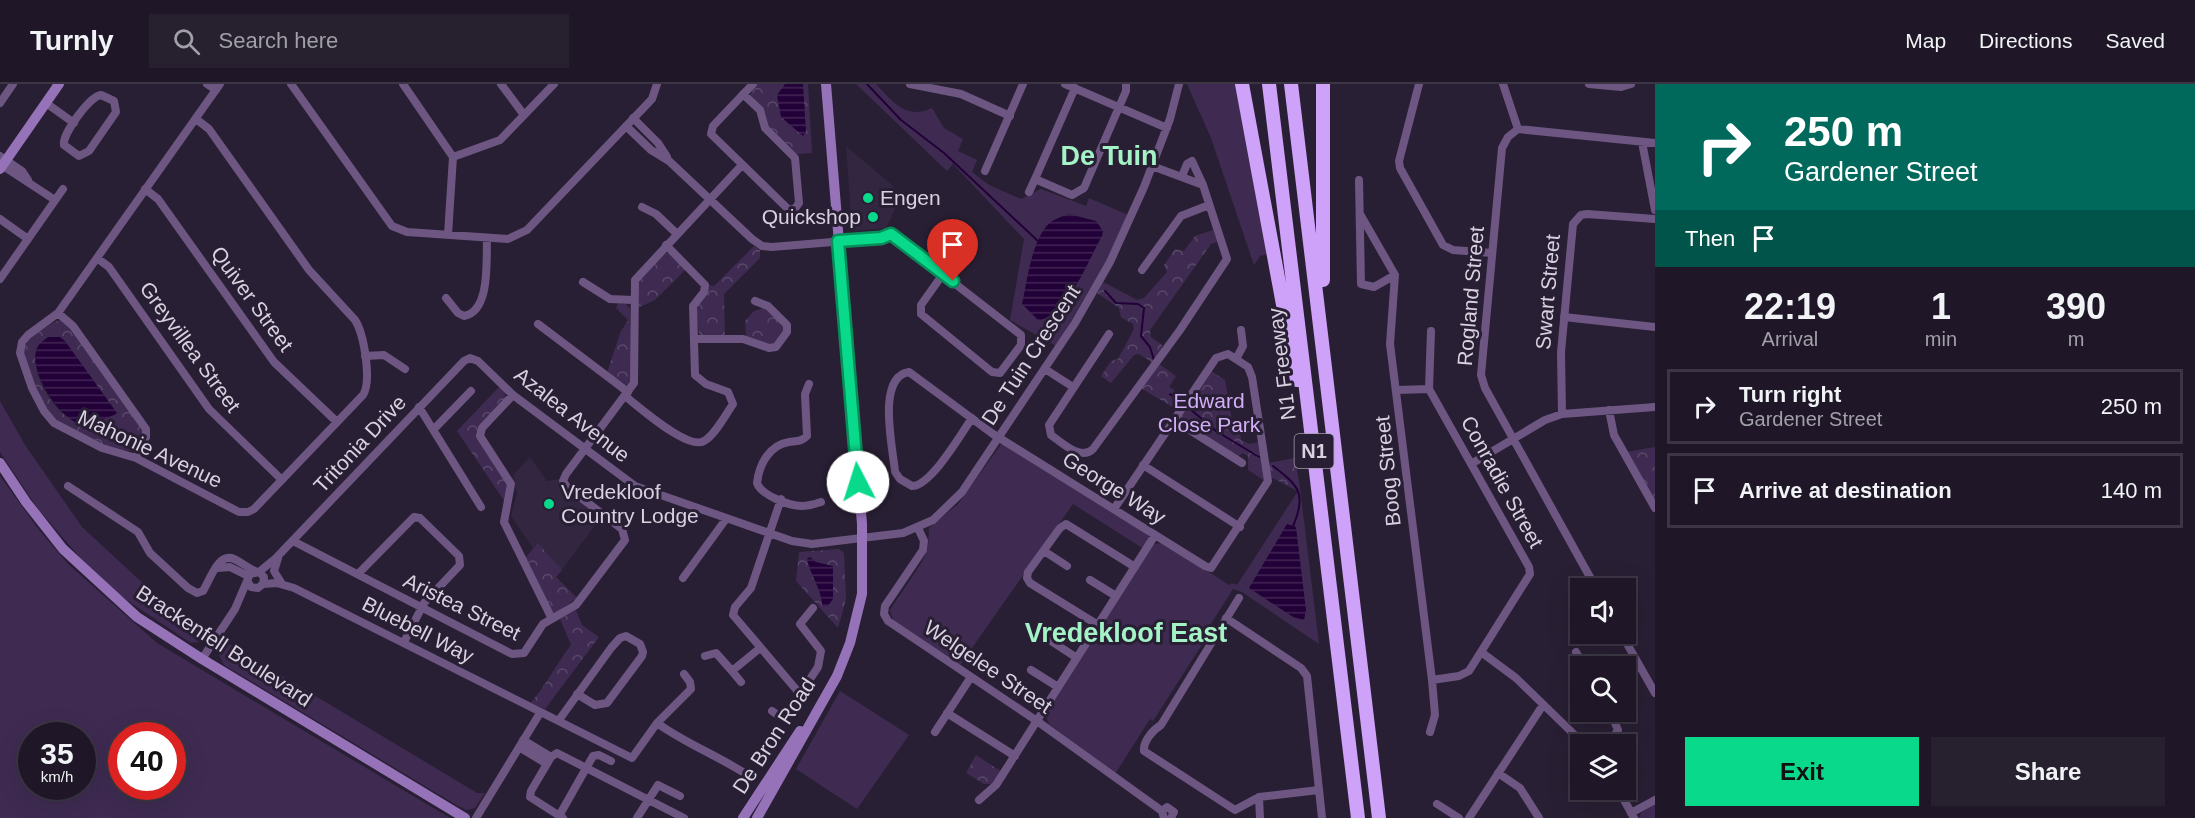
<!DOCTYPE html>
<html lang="en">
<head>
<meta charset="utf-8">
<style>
  :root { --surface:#1f1727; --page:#27202f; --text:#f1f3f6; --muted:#a19fa7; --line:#3c3644; --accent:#09d98b }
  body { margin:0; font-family:Helvetica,sans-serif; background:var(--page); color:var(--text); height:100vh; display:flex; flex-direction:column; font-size:22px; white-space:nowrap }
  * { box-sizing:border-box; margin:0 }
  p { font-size:20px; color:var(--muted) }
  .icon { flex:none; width:33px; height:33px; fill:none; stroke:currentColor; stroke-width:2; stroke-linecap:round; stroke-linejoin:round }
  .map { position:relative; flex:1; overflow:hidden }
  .side { display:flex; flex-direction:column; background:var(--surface); width:540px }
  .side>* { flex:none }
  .hud { background:#00695c; color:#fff; overflow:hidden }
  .controls { position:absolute; left:1570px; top:494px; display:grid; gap:12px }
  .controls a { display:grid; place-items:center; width:66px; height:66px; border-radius:0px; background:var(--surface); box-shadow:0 6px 24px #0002,0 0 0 2px var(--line); font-size:30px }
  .speed { position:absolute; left:18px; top:638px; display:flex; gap:12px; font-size:30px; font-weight:700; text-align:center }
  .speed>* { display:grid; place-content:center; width:78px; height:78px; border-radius:50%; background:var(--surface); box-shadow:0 6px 24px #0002,0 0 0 2px var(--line); line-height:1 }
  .speed small { font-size:15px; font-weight:400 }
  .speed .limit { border:9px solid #d22; background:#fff; color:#111 }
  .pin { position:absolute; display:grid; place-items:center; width:51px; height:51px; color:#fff; margin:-62px -26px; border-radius:50% 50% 50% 0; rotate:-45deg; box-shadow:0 0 6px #0007 }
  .pin .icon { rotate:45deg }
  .me { position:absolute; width:66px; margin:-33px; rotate:355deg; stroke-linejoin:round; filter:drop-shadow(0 0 4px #0008) }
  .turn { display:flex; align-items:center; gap:21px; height:126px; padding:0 30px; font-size:27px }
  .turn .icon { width:78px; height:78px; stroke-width:2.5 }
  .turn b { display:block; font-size:42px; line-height:51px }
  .then { display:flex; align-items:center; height:57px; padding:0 30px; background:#0003; gap:12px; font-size:22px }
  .eta { display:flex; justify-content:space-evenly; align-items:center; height:102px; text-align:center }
  .eta b { font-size:36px; font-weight:600; line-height:42px }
  .action { display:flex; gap:12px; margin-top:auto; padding:12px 30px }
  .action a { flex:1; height:69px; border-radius:0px; background:var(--accent); color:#111; font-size:24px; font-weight:600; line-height:69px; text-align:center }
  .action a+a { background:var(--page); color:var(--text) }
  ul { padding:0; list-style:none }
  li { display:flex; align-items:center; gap:18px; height:75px; margin:0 12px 9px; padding:0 18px; border:3px solid var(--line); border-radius:0px }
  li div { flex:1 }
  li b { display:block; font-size:22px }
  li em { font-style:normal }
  header { display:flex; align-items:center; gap:36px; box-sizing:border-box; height:84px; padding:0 30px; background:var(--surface); border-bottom:2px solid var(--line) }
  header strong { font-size:28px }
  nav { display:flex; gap:33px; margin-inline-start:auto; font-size:21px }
  .search { width:420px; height:54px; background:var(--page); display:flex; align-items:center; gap:15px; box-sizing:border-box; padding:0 21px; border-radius:0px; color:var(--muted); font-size:22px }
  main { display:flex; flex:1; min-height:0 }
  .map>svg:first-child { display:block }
</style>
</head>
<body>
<header>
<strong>Turnly</strong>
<div class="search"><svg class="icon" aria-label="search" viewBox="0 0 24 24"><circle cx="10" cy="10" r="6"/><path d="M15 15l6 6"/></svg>Search here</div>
<nav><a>Map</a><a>Directions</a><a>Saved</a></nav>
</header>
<main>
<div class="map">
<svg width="1655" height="734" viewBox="0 0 1655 734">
  <defs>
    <pattern id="park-crowns" width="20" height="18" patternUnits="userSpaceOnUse" patternTransform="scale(1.5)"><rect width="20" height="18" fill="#3f2b52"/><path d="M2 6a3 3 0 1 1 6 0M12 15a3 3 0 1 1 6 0" fill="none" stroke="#5a496a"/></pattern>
    <pattern id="water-rules" width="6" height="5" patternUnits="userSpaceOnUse" patternTransform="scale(1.5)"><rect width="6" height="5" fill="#220138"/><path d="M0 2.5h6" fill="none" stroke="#412554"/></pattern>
  </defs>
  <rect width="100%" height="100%" fill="#291f34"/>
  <path fill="#332640" d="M846 62 891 100 904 122 896 123 886 144 852 147Z
    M530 373 547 397 560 395 565 406 601 433 562 486 538 459 533 464 511 432 517 409 513 391Z"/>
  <path fill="#3f2b52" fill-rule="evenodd" d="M856 0H876C893 18 906 36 932 24L944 44 963 55 958 67 977 76 972 88 989 101 1021 115 1041 105 1086 122 1089 114 1128 131 1111 169 1056 262 1010 236 1024 155 953 80 947 87Z
    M1187 0H1237L1268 170 1260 172 1254 181 1211 54Z
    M0 317 25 361 82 443 160 515 211 550 206 557 191 559 116 509 84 478 38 425 0 368Z
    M1002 359 1147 450 1149 453 1144 465 1073 420 960 581 893 536 890 526 922 478 928 464 929 444 958 420Z
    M0 392 39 446 68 480 157 559 450 734H0ZM32 651H82V702H32ZM122 651H172V702H122Z
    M1300 404 1319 560 1242 508 1233 505 1202 554 1205 556 1153 637 1150 635 1115 690 1049 640 1046 632 1047 627 1153 460 1164 459 1229 501 1232 499 1237 501Z
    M224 557 477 709H485L475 724 467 726 458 722 224 581 218 569Z
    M840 607 909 651 857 725 796 685Z"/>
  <path fill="url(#park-crowns)" fill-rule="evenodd" d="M757 0H808L812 69 796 70 769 43 750 11Z
    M1213 146 1217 158 1211 160 1150 246 1151 253 1162 261V268L1153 279 1139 270 1134 271 1111 299 1101 292 1111 277 1118 275 1134 245 1133 240 1121 233 1119 224 1097 209 1103 198 1137 216 1144 214 1167 188 1164 181 1175 165 1184 167 1195 152Z
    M754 162 760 166V174L724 210 725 252 699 251 696 223 708 201 714 202Z
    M664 169H669L687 184 655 216 637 224 638 198Z
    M618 219 626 220 630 225 632 295 627 301 607 289 620 249 628 236 616 224Z
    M764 224 783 241 785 247 773 261 746 253 745 237 754 227Z
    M61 236 66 238 142 344 144 349 136 365C119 373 66 346 53 334 42 323 23 281 24 267 25 258 31 254 37 249 44 244 53 237 61 236ZM60 253 116 328 114 331C104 334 93 343 82 340 55 334 25 285 39 260Z
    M1159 280 1176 292 1169 303 1184 313 1176 325 1141 304Z
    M1211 287 1225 296 1234 348H1240L1241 356 1249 360 1260 358 1265 397 1248 386V372L1243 369 1237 373 1181 336V331Z
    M499 303 505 308V315L479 343 507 401 505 418 457 347Z
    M1655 363V418L1627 368Z
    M1295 374 1300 404 1297 407 1271 393 1269 379Z
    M538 459 562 486 556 493 577 514 556 529H552L525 474Z
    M839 465 844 469 846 515 838 544 796 497 799 468Z
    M576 526 582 541 599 553 545 625 531 619 533 616C548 598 557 579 571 561L560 535Z
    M976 671 1002 688 992 700H984L966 689Z
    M1655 720V734H1639L1641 729Z"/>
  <path fill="url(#water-rules)" d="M785 0H803L806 48 803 52 781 33 777 11Z
    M1069 130 1096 137 1103 147 1102 152C1086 180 1071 226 1039 237L1022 220C1027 197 1031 163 1045 144 1051 136 1060 133 1069 130Z
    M48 253H60L65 257 117 329 114 331C104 334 94 342 83 341 60 337 30 289 36 267 38 260 43 257 48 253Z
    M1287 440 1296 443 1306 526 1304 536 1293 533 1249 504Z
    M810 473 816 478 833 482V515L828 522H822C823 509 810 490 807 475Z"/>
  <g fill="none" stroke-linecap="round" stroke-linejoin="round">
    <path stroke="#220138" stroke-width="2" d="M867 0 901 36 944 69 1039 158
      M1105 207 1116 219 1138 220 1144 224 1141 252 1150 263 1154 276
      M1170 310 1179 317
      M1189 324 1216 347 1259 373
      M1273 382C1299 402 1307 410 1293 442"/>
    <path stroke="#6d5782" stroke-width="8" d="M207 0 216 6
      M291 0 392 142 407 148 508 155 527 146 652 15 657 0
      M403 0 453 73
      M501 0 524 31
      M910 0 961 10 1010 32
      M1065 0 1167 44
      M1419 0 1399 77 1400 84 1443 161 1453 166 1492 169
      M1503 0 1518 45
      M1589 0 1621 3 1631 0
      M1075 4 1035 95 1072 111 1084 104 1126 7V0
      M743 10 760 26 765 44 795 74 799 119 794 126 788 125 711 50 713 42 753 0
      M101 11 114 17 116 28 89 67 79 72 64 61C62 50 90 12 101 11Z
      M0 19 13 0
      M46 19 74 39
      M633 34 658 59 667 73
      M196 35 209 45 309 186 355 236C364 250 372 297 363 311L254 425 248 428H239L136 374 102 364 54 339 44 327 32 304 20 269 22 258 28 251 58 229 220 0
      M626 42 651 66 669 77 752 155 762 162 772 163 881 154 891 150 1021 251V261L1000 289 992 288 921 230V221L943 190
      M1518 45 1508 53 1502 64 1481 291 1485 304 1596 504
      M1518 45 1655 59
      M1642 58 1655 126
      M0 72 22 87 28 96
      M453 73 500 56 554 0
      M0 80 55 116
      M985 87 1023 0
      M1182 92 1187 80 1192 77 1203 101
      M1359 96 1361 200 1374 203 1395 191
      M145 105 158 115 274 278 337 338
      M1029 108 1035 95
      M642 123 656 130 677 150
      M1360 130 1395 191 1390 260 1432 596 1435 631 1430 648
      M0 135 28 155
      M448 151 453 73
      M97 174 109 183 209 325 282 396
      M1142 186 1181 132 1209 121
      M0 195 63 105
      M583 198 610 215 633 216
      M446 214 458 229 464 232C491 227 486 175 487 154
      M58 229 73 242 146 345V353L136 374
      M1564 233 1655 243
      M538 240 628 308
      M1431 247 1429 305 1529 483 1530 490 1469 587 1459 592 1432 596
      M1109 250 1049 341 1051 351C1062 359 1081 377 1093 365L1180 246 1227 175 1203 101 1152 82
      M694 255H743L769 264 776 263 787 248V241L768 222 755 217
      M365 272 384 271 405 285
      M1236 275 1243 262 1241 246
      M1045 285 1073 303
      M809 300 805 310 807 352C801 358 796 357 789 358 769 361 759 381 757 399 761 411 789 422 802 422 808 422 815 420 821 418
      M1397 306 1429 305
      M513 311 482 344 480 352 511 400 504 438 552 535
      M625 312C638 322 688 367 704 357 715 351 726 330 733 320L728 308 706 300 695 291 693 222 704 208 705 201 666 161
      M419 323 481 423
      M1609 326 1614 351 1655 424
      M1562 330 1561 268 1573 140 1581 131 1587 130 1655 135
      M972 334C961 350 931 402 912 402L900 395 895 388C893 364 876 293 909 288L993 350 1205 482 1211 484 1268 397 1252 293 1248 283 1228 270 1216 274 1114 425
      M1174 336 1242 379
      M434 345 471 307
      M1471 380 1545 336 1562 330 1655 323
      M1143 381 1240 443
      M68 402 138 448 150 469 188 504 197 509 203 507C210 496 218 468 234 475 241 478 248 484 255 487
      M781 415 751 504 735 523 733 531 800 610
      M918 444 924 457 923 466 885 522 884 530 888 537 1037 637 1162 727
      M293 457 512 570 524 569 543 540 576 521 625 456 622 445 567 403 563 397 566 390 634 299 635 196 742 81
      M1044 467 1067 482
      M278 474 274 487 282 500
      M217 484 230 483 248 492
      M259 488 276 474 464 277 470 274 478 277 513 311 635 402 792 457 812 460 903 449 933 436 962 408 1075 239 1110 178 1144 103 1170 35 1179 0
      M358 490 414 433 420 434 459 472 460 481 424 519 404 558
      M683 494 726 435
      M1090 496 1116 512
      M263 500 277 499 294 504 632 674 657 639 691 605 690 598 684 590
      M1239 514 1161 641C1153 646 1143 657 1144 667L1235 726 1259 713 1319 706
      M1226 534 1301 584 1307 592 1322 734
      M1098 541 1030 499 1027 494 1028 488 1060 444 1066 440 1135 483
      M1621 549 1655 609
      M1051 557 1077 574
      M1481 568 1516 594 1584 660
      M1576 568 1584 582
      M705 572 716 569 732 587 760 564
      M202 575 235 525 250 490 259 488 264 493 263 500 258 504 251 503 248 498
      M1031 586 1058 603
      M732 587 741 598
      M772 627 779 632 787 630 818 583 821 567 800 540 813 524
      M947 629 1015 672
      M559 636 611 564 620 554 626 552 640 560 643 568 642 572 607 619 595 621 577 610
      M657 639C686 660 719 672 749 692
      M935 648 971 593
      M523 656 551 673
      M1609 660 1618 646 1610 627
      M519 663 547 680
      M1498 689 1520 704 1539 734
      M1618 705 1634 734
      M1259 713 1260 734
      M979 716 996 701 1155 451
      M1437 720 1459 734
      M1631 729 1655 716
      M559 732 593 672 599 671 611 677
      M476 734 540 629
      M563 734 530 713 531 707 551 673 557 669 684 734
      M637 734 658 701 680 712
      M1164 734 1162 727 1167 723 1174 728 1171 734
      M1469 734 1543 621"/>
    <path stroke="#9672b8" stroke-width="10" d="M0 85 59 0
      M0 379 26 418 63 465 137 533 202 575 465 734
      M743 734 800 647
      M757 734 837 592 850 559 862 510V440L826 0"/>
    <path stroke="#cda2f8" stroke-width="14" d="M1242 0 1297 296
      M1269 0 1358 734
      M1291 0 1379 734
      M1323 196V0"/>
  </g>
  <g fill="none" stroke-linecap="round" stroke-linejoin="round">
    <defs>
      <path id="route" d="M858 398 838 157 881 154 891 150 953 197"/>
    </defs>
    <use href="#route" stroke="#068d5a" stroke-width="15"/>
    <use href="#route" stroke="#09d98b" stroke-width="10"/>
  </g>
  <g fill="#09d98b" stroke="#291f34" stroke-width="2">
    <circle cx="868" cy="114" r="6"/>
    <circle cx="873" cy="133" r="6"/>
    <circle cx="549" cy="420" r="6"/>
  </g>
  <g text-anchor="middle" stroke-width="6" stroke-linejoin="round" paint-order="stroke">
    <rect fill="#291f34" stroke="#a49cac" stroke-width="1.5" x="1294.5" y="350" width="39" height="34" rx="4.5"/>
    <g font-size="20" font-weight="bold" fill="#d8d1df">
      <text x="1314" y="374">N1</text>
    </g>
    <g font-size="21" fill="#d8d1df" stroke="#291f34" text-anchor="start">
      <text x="880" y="121">Engen</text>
      <text x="861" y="140" text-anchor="end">Quickshop</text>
      <text x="561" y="415">Vredekloof<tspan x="561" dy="24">Country Lodge</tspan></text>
    </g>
    <g font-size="21" fill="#d8d1df" stroke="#291f34">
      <text transform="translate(1548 208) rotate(-85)" y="7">Swart Street</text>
      <text transform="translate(1471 212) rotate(-85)" y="7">Rogland Street</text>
      <text transform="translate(252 215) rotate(54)" y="7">Quiver Street</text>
      <text transform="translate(190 263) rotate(54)" y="7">Greyvillea Street</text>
      <text transform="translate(1031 271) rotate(-57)" y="7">De Tuin Crescent</text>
      <text transform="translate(1282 280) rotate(-97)" y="7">N1 Freeway</text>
      <text transform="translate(572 331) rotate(38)" y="7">Azalea Avenue</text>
      <text transform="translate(360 360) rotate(-47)" y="7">Tritonia Drive</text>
      <text transform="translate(150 365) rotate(25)" y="7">Mahonie Avenue</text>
      <text transform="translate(1388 387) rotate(-96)" y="7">Boog Street</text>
      <text transform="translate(1502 398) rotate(61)" y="7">Conradie Street</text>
      <text transform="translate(1114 404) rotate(32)" y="7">George Way</text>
      <text transform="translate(462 523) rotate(26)" y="7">Aristea Street</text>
      <text transform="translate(418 546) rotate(27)" y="7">Bluebell Way</text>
      <text transform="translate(224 562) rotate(33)" y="7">Brackenfell Boulevard</text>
      <text transform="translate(988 583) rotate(34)" y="7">Welgelee Street</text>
      <text transform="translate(774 652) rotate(-57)" y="7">De Bron Road</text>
    </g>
    <g font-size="21" fill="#d1aef5" stroke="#291f34">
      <text x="1209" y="324">Edward<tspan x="1209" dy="24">Close Park</tspan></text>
    </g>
    <g font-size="27" font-weight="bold" fill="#a4f3c6" stroke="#291f34">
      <text x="1109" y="81">De Tuin</text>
      <text x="1126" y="558">Vredekloof East</text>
    </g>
  </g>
</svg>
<div class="controls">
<a><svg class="icon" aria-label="sound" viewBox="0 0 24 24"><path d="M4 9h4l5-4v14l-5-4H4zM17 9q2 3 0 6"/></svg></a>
<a><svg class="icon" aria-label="search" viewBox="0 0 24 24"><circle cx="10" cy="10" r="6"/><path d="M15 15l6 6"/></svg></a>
<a><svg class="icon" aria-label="layers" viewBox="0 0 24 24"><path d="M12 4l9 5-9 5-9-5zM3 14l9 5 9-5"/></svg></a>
</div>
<div class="speed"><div>35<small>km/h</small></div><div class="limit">40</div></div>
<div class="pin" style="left:953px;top:197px;background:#d93025"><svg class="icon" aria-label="arrive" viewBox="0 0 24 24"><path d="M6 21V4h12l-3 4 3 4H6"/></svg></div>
<svg class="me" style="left:858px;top:398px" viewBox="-20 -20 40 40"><circle r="19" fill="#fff"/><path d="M0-13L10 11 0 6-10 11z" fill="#09d98b"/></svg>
</div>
<section class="side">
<div class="hud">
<div class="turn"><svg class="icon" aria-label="right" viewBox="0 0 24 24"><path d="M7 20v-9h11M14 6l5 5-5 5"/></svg><div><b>250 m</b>Gardener Street</div></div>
<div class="then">Then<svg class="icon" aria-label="arrive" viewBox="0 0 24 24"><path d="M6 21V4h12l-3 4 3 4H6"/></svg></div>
</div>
<div class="eta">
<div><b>22:19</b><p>Arrival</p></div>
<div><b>1</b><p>min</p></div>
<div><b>390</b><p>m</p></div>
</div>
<ul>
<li><svg class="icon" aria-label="right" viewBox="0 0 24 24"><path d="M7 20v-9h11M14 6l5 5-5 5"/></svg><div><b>Turn right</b><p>Gardener Street</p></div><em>250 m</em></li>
<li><svg class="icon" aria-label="arrive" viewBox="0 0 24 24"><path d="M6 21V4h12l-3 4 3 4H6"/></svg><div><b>Arrive at destination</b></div><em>140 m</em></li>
</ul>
<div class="action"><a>Exit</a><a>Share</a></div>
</section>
</main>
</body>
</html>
